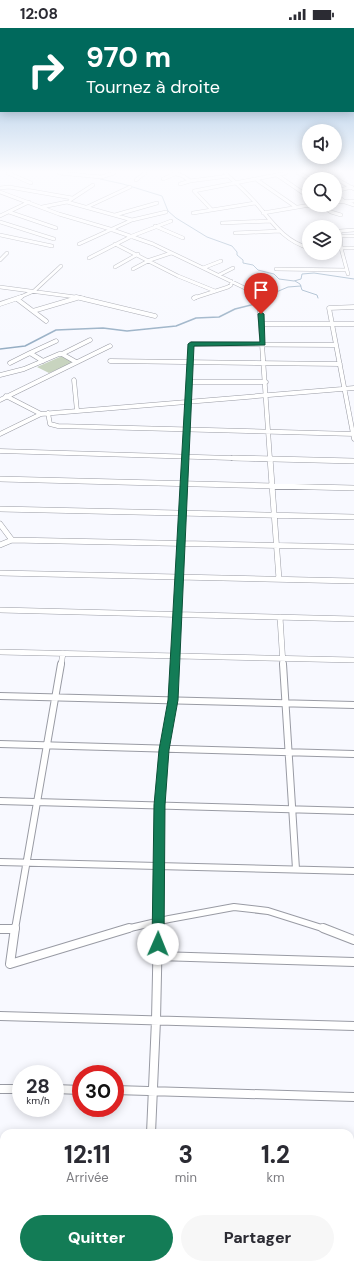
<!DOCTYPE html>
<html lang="fr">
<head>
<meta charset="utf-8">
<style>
  :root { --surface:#fff; --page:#f7f7f7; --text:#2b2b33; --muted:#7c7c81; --accent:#137c56 }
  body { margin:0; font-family:"DM Sans",sans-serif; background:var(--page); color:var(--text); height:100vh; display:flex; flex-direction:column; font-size:15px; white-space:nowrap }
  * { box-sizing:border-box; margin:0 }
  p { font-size:13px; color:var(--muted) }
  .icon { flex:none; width:22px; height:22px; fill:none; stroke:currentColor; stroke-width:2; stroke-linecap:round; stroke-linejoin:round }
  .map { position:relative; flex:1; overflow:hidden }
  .drawer { position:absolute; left:0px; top:1101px; width:354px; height:140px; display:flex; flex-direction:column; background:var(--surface); border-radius:12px 12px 0 0; box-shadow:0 2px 10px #0003 }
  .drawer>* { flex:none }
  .top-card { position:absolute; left:0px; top:0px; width:354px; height:84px; box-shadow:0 2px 10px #0003; background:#00695c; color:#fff; overflow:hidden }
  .tools { position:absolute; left:302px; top:96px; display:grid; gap:8px }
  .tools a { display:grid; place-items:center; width:40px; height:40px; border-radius:50%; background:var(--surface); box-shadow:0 2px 10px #0003; font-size:20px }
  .speed { position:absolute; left:12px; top:1037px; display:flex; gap:8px; font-size:20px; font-weight:700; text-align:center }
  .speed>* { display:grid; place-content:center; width:52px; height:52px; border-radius:50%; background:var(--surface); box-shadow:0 2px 10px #0003; line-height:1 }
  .speed small { font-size:10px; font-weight:400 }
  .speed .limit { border:6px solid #d22; background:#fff; color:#111 }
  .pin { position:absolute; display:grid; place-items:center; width:34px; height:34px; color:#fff; margin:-41px -17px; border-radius:50% 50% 50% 0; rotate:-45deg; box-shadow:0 0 4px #0007 }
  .pin .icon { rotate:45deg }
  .me { position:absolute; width:44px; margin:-22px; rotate:1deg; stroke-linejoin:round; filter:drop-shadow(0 0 3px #0008) }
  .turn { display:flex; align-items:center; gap:14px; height:84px; padding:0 20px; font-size:18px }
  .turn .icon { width:52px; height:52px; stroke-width:2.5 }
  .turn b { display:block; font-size:28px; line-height:34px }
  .eta { display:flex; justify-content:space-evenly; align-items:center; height:68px; text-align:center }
  .eta b { font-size:24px; font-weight:800; line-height:28px }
  .primary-button { display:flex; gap:8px; margin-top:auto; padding:8px 20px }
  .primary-button a { flex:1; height:46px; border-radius:24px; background:var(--accent); color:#fff; font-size:16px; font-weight:800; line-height:46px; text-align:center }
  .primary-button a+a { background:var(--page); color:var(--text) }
  .status { display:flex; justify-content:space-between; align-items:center; height:28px; padding:0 20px; background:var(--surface); direction:ltr }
  .status svg { height:11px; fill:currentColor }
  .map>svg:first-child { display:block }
</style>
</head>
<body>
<div class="status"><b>12:08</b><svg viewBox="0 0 49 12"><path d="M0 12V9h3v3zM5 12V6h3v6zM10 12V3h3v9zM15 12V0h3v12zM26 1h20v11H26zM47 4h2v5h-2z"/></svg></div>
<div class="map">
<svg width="354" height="1241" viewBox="0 0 354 1241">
  <rect width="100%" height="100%" fill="#f8f9ff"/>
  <path fill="#c8d4bf" d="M62 328 75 334 49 345 37 339Z"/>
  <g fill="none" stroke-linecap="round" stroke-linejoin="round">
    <path stroke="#96aec4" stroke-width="1" d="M101 150 100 151 123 156 162 168 168 183 176 190 207 209 232 218 237 224V227L243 232V235L253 237 258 242 274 246 279 251 294 253 301 251 302 246 314 245 354 251
      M295 253 300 256 302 262 317 267 318 270
      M265 270 267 268 288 259 301 258"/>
    <path stroke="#96aec4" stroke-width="1.5" d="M0 321 25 318 56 302 103 300 127 303 176 298 196 290 219 289 235 281 263 274 266 269"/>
    <defs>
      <path id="minor-far4" d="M8 145 31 155
        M59 145 101 149 114 145
        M174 145 183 148 190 153 180 156
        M225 145C235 154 245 163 254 173 271 192 283 213 309 220
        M298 145 310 151
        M326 145 354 161
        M277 147 309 169
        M163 151 177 145
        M136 152 145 145
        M257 152 296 179
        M190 153 228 148
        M0 160 9 159 72 170
        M335 163 352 159
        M0 164 59 186 110 201 153 216 249 262 257 270
        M335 166 345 174 354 177
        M70 172 93 157
        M335 174 354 173
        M320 177 331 184 341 187
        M42 179 67 174 132 192
        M87 179 130 159
        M211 181 194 163 286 145
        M9 184 56 200
        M193 185 255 175
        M263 185 310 177
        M115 187 157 175
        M0 188 29 174
        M0 194 54 211
        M222 195 271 193
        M155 198 183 210
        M235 205 280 203
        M0 207 52 218
        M340 208H354
        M79 216 132 192 166 184
        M115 216 178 248 215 263
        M335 220H354
        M89 230 132 208 171 193
        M0 232 7 225
        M115 239 138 226
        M203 240 221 233
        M133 241 150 232 171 225
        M276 241 347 242
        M348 246 341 220 340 203 354 202
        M219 247 233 240
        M0 259 83 270
        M18 270 34 263 61 238
        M194 270 228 259 231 257V253"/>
      <path id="minor-far3" d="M76 269 155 288
        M256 269 259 273 270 431
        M194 270 196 269
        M17 271 46 293
        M0 276 21 269
        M354 279 329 280 354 411
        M33 283 77 270
        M262 296H354
        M62 326 90 312
        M43 333 30 325 56 313
        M110 333 340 336
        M10 335 30 325
        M0 347 24 341 59 326H62L76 334
        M74 352 77 383
        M189 354H266
        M6 368 41 386
        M0 372 110 318
        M48 385 50 396 58 398 354 406
        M0 406 41 386 354 360
        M0 423 268 431
        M185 431 191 316 336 317"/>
      <path id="minor-far2" d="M233 430 354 433
        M270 430 279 551
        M0 451 354 460
        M0 481 354 489
        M0 496 12 512
        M0 517 12 512 354 519
        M0 545 354 553
        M0 582 354 591
        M280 589 283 637
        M0 624 354 632
        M61 637 63 625
        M175 637 185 430"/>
      <path id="minor-far1" d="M283 636 296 841
        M0 668 354 677
        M0 716 354 726
        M0 773 354 783
        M0 834 354 843
        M0 901H15
        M15 901 61 636
        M126 901 169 891 234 879 268 883 325 901
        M158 901 160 777 164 722 173 673 175 636"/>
      <path id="minor" d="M15 900 10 936 129 900
        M323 900 354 912
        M0 901H15
        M158 928 354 934
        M0 988 354 998
        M0 1061H21
        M55 1061 81 1062
        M115 1062 354 1069
        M151 1105 156 992 158 900
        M0 1163H4
        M350 1177H354"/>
    </defs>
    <use href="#minor-far4" stroke="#999ba4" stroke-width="4"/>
    <use href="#minor-far3" stroke="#999ba4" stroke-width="5"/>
    <use href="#minor-far2" stroke="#999ba4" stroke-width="6"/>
    <use href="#minor-far1" stroke="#999ba4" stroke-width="8"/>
    <use href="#minor" stroke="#999ba4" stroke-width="10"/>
    <use href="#minor-far4" stroke="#fff" stroke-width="3"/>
    <use href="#minor-far3" stroke="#fff" stroke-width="4"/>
    <use href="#minor-far2" stroke="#fff" stroke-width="5"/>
    <use href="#minor-far1" stroke="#fff" stroke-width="6"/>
    <use href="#minor" stroke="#fff" stroke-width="8"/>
  </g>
  <linearGradient id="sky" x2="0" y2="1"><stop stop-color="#87b2da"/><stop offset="0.45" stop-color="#fcfcff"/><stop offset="1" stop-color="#fcfcff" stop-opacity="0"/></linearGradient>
  <rect width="354" height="319" fill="url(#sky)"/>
  <path fill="#137c56" stroke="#0c5138" d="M261 284 264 286 265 317 194 318 178 672 169 722 165 777 164 916 162 920 158 921 153 920 152 916 154 777 159 722 168 672 188 316 191 314H260L258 286Z"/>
</svg>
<div class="tools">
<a><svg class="icon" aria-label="sound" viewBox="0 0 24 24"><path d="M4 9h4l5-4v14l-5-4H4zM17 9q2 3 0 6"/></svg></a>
<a><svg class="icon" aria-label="search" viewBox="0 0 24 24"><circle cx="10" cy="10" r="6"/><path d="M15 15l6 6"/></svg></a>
<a><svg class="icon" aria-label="layers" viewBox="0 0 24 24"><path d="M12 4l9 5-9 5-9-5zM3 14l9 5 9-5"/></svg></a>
</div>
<div class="speed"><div>28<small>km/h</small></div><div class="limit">30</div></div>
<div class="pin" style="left:261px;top:286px;background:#d93025"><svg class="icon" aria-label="arrive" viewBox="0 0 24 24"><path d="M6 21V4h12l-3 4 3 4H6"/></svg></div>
<svg class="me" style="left:158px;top:916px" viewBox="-20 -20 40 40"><circle r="19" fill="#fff"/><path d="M0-13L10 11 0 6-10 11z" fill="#137c56"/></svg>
<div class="top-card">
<div class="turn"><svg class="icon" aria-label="right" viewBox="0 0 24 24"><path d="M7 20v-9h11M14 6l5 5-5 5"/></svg><div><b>970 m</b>Tournez à droite</div></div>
</div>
<section class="drawer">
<div class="eta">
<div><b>12:11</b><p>Arrivée</p></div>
<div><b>3</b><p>min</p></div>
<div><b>1.2</b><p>km</p></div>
</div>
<div class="primary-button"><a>Quitter</a><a>Partager</a></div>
</section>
</div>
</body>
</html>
